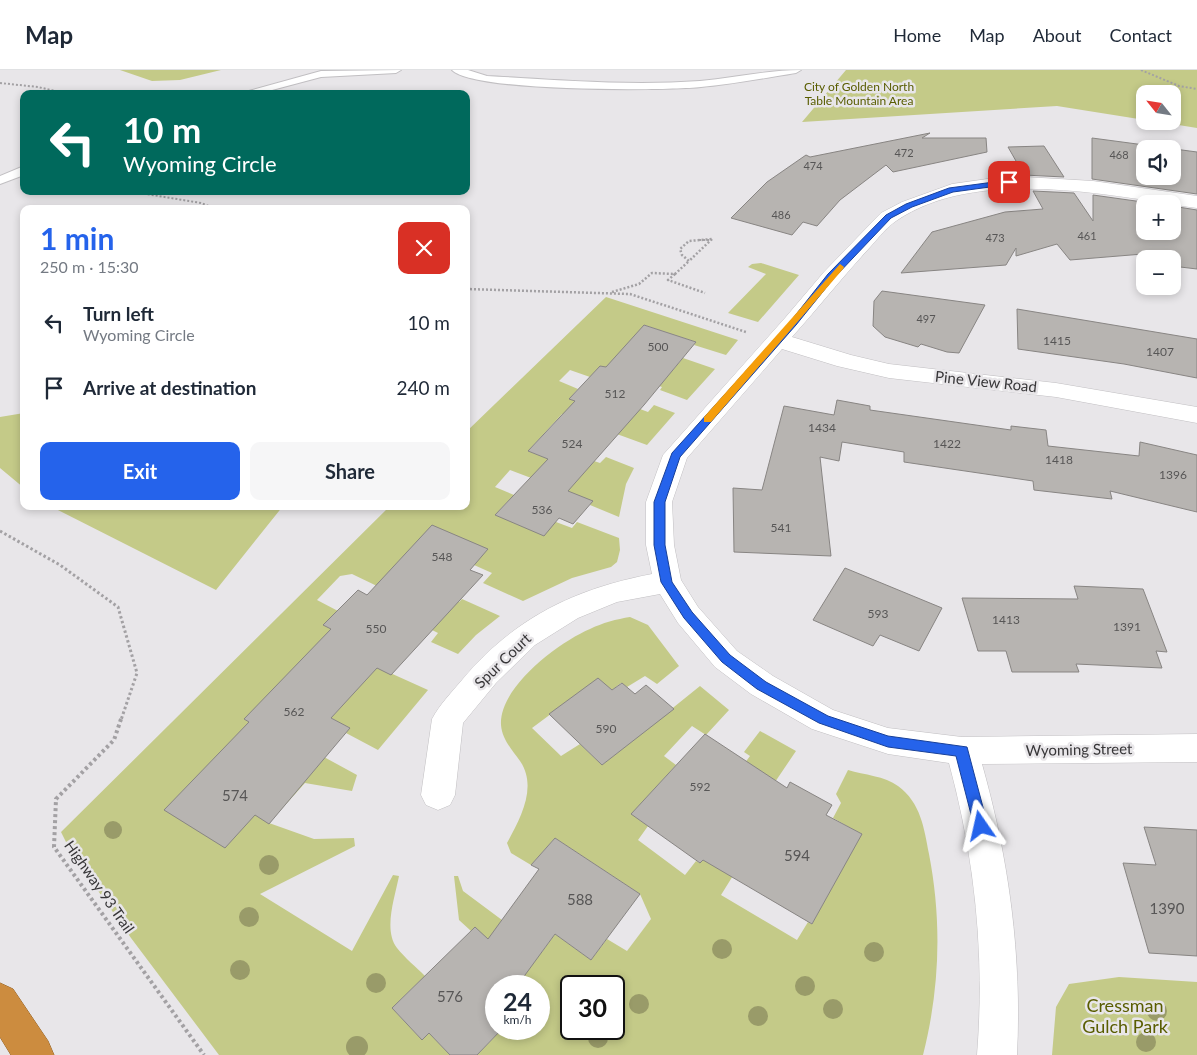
<!DOCTYPE html>
<html lang="en">
<head>
<meta charset="utf-8">
<style>
  :root { --surface:#fff; --page:#f6f6f7; --text:#1f2937; --muted:#747a83; --line:#e0e1e3; --accent:#2563eb }
  body { margin:0; font-family:Lato,sans-serif; background:var(--page); color:var(--text); height:100vh; display:flex; flex-direction:column; font-size:19px; white-space:nowrap }
  * { box-sizing:border-box; margin:0 }
  p { font-size:16px; color:var(--muted) }
  .icon { flex:none; width:28px; height:28px; fill:none; stroke:currentColor; stroke-width:2; stroke-linecap:round; stroke-linejoin:round }
  .map { position:relative; flex:1; overflow:hidden }
  .sheet { position:absolute; left:20px; top:135px; width:450px; height:305px; display:flex; flex-direction:column; background:var(--surface); border-radius:10px; box-shadow:0 2px 8px #0003 }
  .sheet>* { flex:none }
  .banner { position:absolute; left:20px; top:20px; width:450px; height:105px; border-radius:10px; box-shadow:0 2px 8px #0003; background:#00695c; color:#fff; overflow:hidden }
  .needle { width:32px; rotate:300deg }
  .fabs { position:absolute; left:1136px; top:15px; display:grid; gap:10px }
  .fabs a { display:grid; place-items:center; width:45px; height:45px; border-radius:10px; background:var(--surface); box-shadow:0 2px 8px #0003; font-size:25px }
  .speed { position:absolute; left:485px; top:905px; display:flex; gap:10px; font-size:25px; font-weight:700; text-align:center }
  .speed>* { display:grid; place-content:center; width:65px; height:65px; border-radius:50%; background:var(--surface); box-shadow:0 2px 8px #0003; line-height:1 }
  .speed small { font-size:12px; font-weight:400 }
  .speed .limit { border:2px solid #111; border-radius:8px; background:#fff; color:#111 }
  .pin { position:absolute; display:grid; place-items:center; width:42px; height:42px; color:#fff; margin:-21px; border-radius:10px; box-shadow:0 2px 8px #0006 }
  .me { position:absolute; width:55px; margin:-28px; rotate:349deg; stroke-linejoin:round; filter:drop-shadow(0 0 4px #0008) }
  .turn { display:flex; align-items:center; gap:18px; height:105px; padding:0 20px; font-size:22px }
  .turn .icon { width:65px; height:65px; stroke-width:2.5 }
  .turn b { display:block; font-size:35px; line-height:42px }
  .round { display:grid; place-items:center; flex:none; width:52px; height:52px; border-radius:10px; background:var(--page) }
  .headline { display:flex; align-items:center; justify-content:space-between; height:85px; padding:0 20px }
  h1 { font-size:30px; font-weight:700; line-height:38px; color:var(--accent) }
  .action { display:flex; gap:10px; margin-top:auto; padding:10px 20px }
  .action a { flex:1; height:58px; border-radius:10px; background:var(--accent); color:#fff; font-size:20px; font-weight:700; line-height:58px; text-align:center }
  .action a+a { background:var(--page); color:var(--text) }
  ul { padding:0; list-style:none }
  li { display:flex; align-items:center; gap:15px; height:65px; padding:0 20px }
  li div { flex:1 }
  li b { display:block; font-size:19px }
  li em { font-style:normal }
  header { display:flex; align-items:center; gap:30px; box-sizing:border-box; height:70px; padding:0 25px; background:var(--surface); border-bottom:1px solid var(--line) }
  header strong { font-size:24px }
  nav { display:flex; gap:28px; margin-inline-start:auto; font-size:18px }
  .map>svg:first-child { display:block }
</style>
</head>
<body>
<header>
<strong>Map</strong>
<nav><a>Home</a><a>Map</a><a>About</a><a>Contact</a></nav>
</header>
<div class="map">
<svg width="1197" height="985" viewBox="0 0 1197 985">
  <rect width="100%" height="100%" fill="#e8e6e9"/>
  <path fill="#c4ca88" fill-rule="evenodd" d="M120 0H221L180 10 152 11Z
    M846 0H1197V58L1154 51H1172V24H1145V50L1057 36 802 52Z
    M761 193 799 205 758 252 728 243 766 204 748 197 752 194Z
    M606 227 738 270 726 285 694 275 696 272 644 255 643 292 672 301 683 288 715 299 687 330 660 320 662 317 601 296 590 307 570 300 559 311 578 319 569 329 632 336 648 342 654 335 675 343 647 375 562 344 528 381 583 402 594 391 600 393 606 387 634 398 626 414 619 447 590 435 592 431 510 400 495 417 514 425 495 445 556 452 572 458 577 452 619 468 620 480 617 492 611 497 572 508 523 531 483 513 492 503 474 495 390 501 459 532 462 529 500 546 476 565 458 584 431 572 438 563 406 547 377 516 352 504 340 506 317 530 338 541 324 555 367 577 357 588 428 620 378 680 346 663 349 658 331 648 342 636 244 649 320 691 324 687 357 705 352 721 305 713 269 753 314 769 354 768 355 776 260 824 352 881 393 805 399 806C395 827 383 860 397 878 405 888 416 897 425 906L392 938 422 970 429 963 450 985H219L131 868 71 782 61 762 390 436H466V362Z
    M24 343V418L0 398V347Z
    M50 436H283L216 520Z
    M630 547 648 555 679 596 657 614 645 606 627 617 621 613 612 620 598 609 532 658 561 686 580 674 602 695 700 616 729 640 706 665 692 656 664 686 676 695 632 744 648 756 638 770 685 805 696 791 700 793 757 726 733 709 750 686 744 682 760 661 796 681 773 715 785 722 721 825 797 870 808 852 812 854 861 764 833 748 841 733 836 724 848 700C864 705 885 706 898 716 921 733 924 758 929 784 942 851 940 918 923 985H477L502 959H539V916H504L493 906 475 857 471 861 459 850 454 806H458L463 821 502 850 500 854 542 882 555 864 591 890 607 869 627 881 651 849 640 824 555 768 531 795 511 783 507 773C520 749 538 717 520 691 512 680 502 669 501 655 499 617 559 572 590 559 602 553 617 549 630 547ZM571 916H614V959H571Z
    M1119 907 1197 912V985H1052L1056 937 1069 914Z"/>
  <path fill="#b7b4b1" stroke="#888583" fill-rule="evenodd" d="M930 63 922 68H986L987 82 893 102 886 95 840 130 817 156 803 152 792 165 731 148 767 112 806 85 810 87Z
    M1092 68 1197 82V124L1092 109ZM1145 79H1172V106H1145Z
    M1044 76 1064 107 1024 105 1008 77Z
    M1033 121 1074 123 1093 151V125L1157 134H1145V161H1172V136L1197 140V199L1172 196V189H1145L1144 192 1143 184 1070 190 1057 174 1016 186V178L1006 195 901 203 932 162 1005 142 1043 139Z
    M882 221 985 235 959 283 947 282 921 274 918 277 885 267 873 256 874 231Z
    M1017 239 1197 269V308L1124 294 1018 279Z
    M644 255 696 272 644 335 568 421 593 431 573 454 559 448 544 466 495 445 548 389 528 381 575 331 569 329 600 296 606 297Z
    M837 330 870 336V340L1011 360V356L1046 360 1048 376 1139 386 1140 372 1197 385V442L1110 421 1112 429 1034 420 1033 411 904 392V382L842 372 839 391 820 387 831 486 734 482 733 418 762 420 784 336 834 345Z
    M432 455 488 479 470 500 483 505 391 605 377 598 331 648 350 658 269 754 255 745 225 778 164 740 249 652 244 649 331 559 323 555 358 520 367 525Z
    M845 498 942 538 919 581 880 565 873 576 813 550Z
    M1074 516 1143 519 1167 582 1156 581 1162 598 1076 594 1079 602H1012L1006 581H978L962 528 1078 529Z
    M598 608 612 620 622 613 635 624 646 615 674 639 602 695 549 644Z
    M705 664 787 718 790 712 832 735 826 745 862 764 812 854 703 790 700 793 631 744Z
    M1144 757 1197 760V886L1149 883 1123 793 1156 795Z
    M555 768 640 824 591 890 555 864 517 916H496V959H502L477 985H450L429 963 422 970 392 938 475 857 488 869 539 799 531 795Z"/>
  <g fill="none" stroke-linecap="round" stroke-linejoin="round">
    <defs>
      <path id="service" d="M401 0 396 3 321 7 257 24H238L321 1Z
        M452 0H468L487 6C558 10 628 16 700 11 734 8 767 0 801 0L796 3C765 8 733 14 701 17 664 21 473 22 452 0Z
        M24 96V105L0 114V106Z"/>
      <path id="minor" d="M1009 106 1093 111 1197 126V138C1108 125 976 96 896 151 887 157 879 167 872 175 844 205 819 237 792 267L851 285 889 294 1056 313 1197 337V353L1056 327 889 308 837 296 782 279 687 388 672 432 674 475 681 510 698 537 737 581 773 606 833 640 888 658 962 667 1197 664V692L982 694C1009 790 1022 886 1017 985H977C985 885 975 789 949 693L888 684 812 659 751 624 715 597 678 553 660 524 617 532 578 548 535 575 496 613 463 653 455 725 450 735 438 740 426 735 421 725 432 649C440 634 452 622 462 610 514 548 574 519 652 504L646 475V432L663 385 785 248 824 202 881 143 902 132 952 114Z"/>
      <path id="trunk" d="M0 913 13 919 48 971 54 985H11L0 967Z"/>
    </defs>
    <use href="#service" stroke="#c1bfc2" stroke-width="2"/>
    <use href="#minor" stroke="#c1bfc2" stroke-width="1"/>
    <use href="#trunk" stroke="#905c1d" stroke-width="1"/>
    <path stroke="#a3a1a4" stroke-width="2" stroke-dasharray="2 2" stroke-linecap="butt" d="M1141 0 1179 16 1197 19
      M0 13 38 17 68 24
      M128 121 201 133 216 139
      M699 170H711"/>
    <path stroke="#a3a1a4" stroke-width="2.5" stroke-dasharray="2 2" stroke-linecap="butt" d="M712 169 689 191 682 185 680 179 689 171Z
      M675 204 668 210 705 223
      M466 219 630 224 746 262
      M612 222 639 214 652 203 675 204 689 191"/>
    <path stroke="#a3a1a4" stroke-width="3" stroke-dasharray="2.5 2.5" stroke-linecap="butt" d="M0 461 60 495 118 537 137 603 121 650"/>
    <path stroke="#a3a1a4" stroke-width="4" stroke-dasharray="3 3" stroke-linecap="butt" d="M121 649 114 670 56 729 54 777 204 985"/>
    <use href="#service" fill="#fff" fill-rule="evenodd"/>
    <use href="#minor" fill="#fff" fill-rule="evenodd"/>
    <use href="#trunk" fill="#cc8c3f" fill-rule="evenodd"/>
  </g>
  <g fill="#999b69">
    <circle cx="113" cy="760" r="9"/>
    <circle cx="269" cy="795" r="10"/>
    <circle cx="249" cy="847" r="10"/>
    <circle cx="722" cy="879" r="10"/>
    <circle cx="874" cy="882" r="10"/>
    <circle cx="240" cy="900" r="10"/>
    <circle cx="376" cy="913" r="10"/>
    <circle cx="805" cy="916" r="10"/>
    <circle cx="639" cy="934" r="10"/>
    <circle cx="833" cy="939" r="10"/>
    <circle cx="1157" cy="941" r="10"/>
    <circle cx="758" cy="946" r="10"/>
    <circle cx="598" cy="968" r="10"/>
    <circle cx="1146" cy="972" r="10"/>
    <circle cx="357" cy="977" r="11"/>
  </g>
  <path fill="#2563eb" stroke="#184099" d="M1009 110 1013 112 1012 114 953 122 912 137 891 148 834 208 796 255 680 387 665 432V475L672 512 692 542 730 585 766 612 828 646 888 666 967 677 988 756 986 761 981 763 976 761 974 756 956 686 888 677 819 653 757 619 722 592 684 548 661 512 654 475V432L672 383 790 252 828 204 886 145 906 134 949 118Z"/>
  <path fill="#f59e0b" d="M840 194 844 197 843 199 711 352H704V347Z"/>
  <g text-anchor="middle" stroke-width="5" stroke-linejoin="round" paint-order="stroke">
    <g font-size="11" fill="#575656">
      <text x="904" y="87">472</text>
      <text x="1119" y="89">468</text>
      <text x="813" y="100">474</text>
      <text x="781" y="149">486</text>
      <text x="1087" y="170">461</text>
      <text x="995" y="172">473</text>
      <text x="926" y="253">497</text>
    </g>
    <g font-size="12" fill="#595d00" stroke="#e8e6e9">
      <text x="859" y="21">City of Golden North<tspan x="859" dy="14">Table Mountain Area</tspan></text>
    </g>
    <g font-size="12" fill="#575656">
      <text x="1057" y="275">1415</text>
      <text x="658" y="281">500</text>
      <text x="1160" y="286">1407</text>
      <text x="615" y="328">512</text>
      <text x="822" y="362">1434</text>
      <text x="572" y="378">524</text>
      <text x="947" y="378">1422</text>
      <text x="1059" y="394">1418</text>
      <text x="1173" y="409">1396</text>
      <text x="542" y="444">536</text>
      <text x="781" y="462">541</text>
      <text x="442" y="491">548</text>
      <text x="878" y="548">593</text>
      <text x="1006" y="554">1413</text>
      <text x="1127" y="561">1391</text>
      <text x="376" y="563">550</text>
      <text x="294" y="646">562</text>
      <text x="606" y="663">590</text>
      <text x="700" y="721">592</text>
    </g>
    <g font-size="15" fill="#373638" stroke="#e8e6e9">
      <text transform="translate(986 312) rotate(6)" y="5">Pine View Road</text>
      <text transform="translate(503 591) rotate(-44)" y="5">Spur Court</text>
      <text transform="translate(1079 680) rotate(-1)" y="5">Wyoming Street</text>
      <text transform="translate(99 817) rotate(55)" y="5">Highway 93 Trail</text>
    </g>
    <g font-size="15" fill="#575656">
      <text x="235" y="731">574</text>
      <text x="797" y="791">594</text>
      <text x="580" y="835">588</text>
      <text x="1167" y="844">1390</text>
      <text x="450" y="932">576</text>
    </g>
    <g font-size="18" fill="#595d00" stroke="#e8e6e9">
      <text x="1125" y="942">Cressman<tspan x="1125" dy="21">Gulch Park</tspan></text>
    </g>
  </g>
</svg>
<div class="fabs">
<a><svg class="needle" viewBox="-14 -14 28 28"><path d="M0-13l5 13h-10z" fill="#e53935"/><path d="M0 13l5-13h-10z" fill="#747a83"/></svg></a>
<a><svg class="icon" aria-label="sound" viewBox="0 0 24 24"><path d="M4 9h4l5-4v14l-5-4H4zM17 9q2 3 0 6"/></svg></a>
<a>+</a>
<a>−</a>
</div>
<div class="speed"><div>24<small>km/h</small></div><div class="limit">30</div></div>
<div class="pin" style="left:1009px;top:112px;background:#d93025"><svg class="icon" aria-label="arrive" viewBox="0 0 24 24"><path d="M6 21V4h12l-3 4 3 4H6"/></svg></div>
<svg class="me" style="left:981px;top:756px" viewBox="-20 -20 40 40"><path d="M0-17L14 15 0 8-14 15z" fill="#2563eb" stroke="#fff" stroke-width="4"/></svg>
<div class="banner">
<div class="turn"><svg class="icon" aria-label="left" viewBox="0 0 24 24"><path d="M17 20v-9H6M10 6l-5 5 5 5"/></svg><div><b>10 m</b>Wyoming Circle</div></div>
</div>
<section class="sheet">
<div class="headline"><div><h1>1 min</h1><p>250 m · 15:30</p></div><a class="round" style="background:#d93025;color:#fff"><svg class="icon" aria-label="close" viewBox="0 0 24 24"><path d="M6 6l12 12M18 6L6 18"/></svg></a></div>
<ul>
<li><svg class="icon" aria-label="left" viewBox="0 0 24 24"><path d="M17 20v-9H6M10 6l-5 5 5 5"/></svg><div><b>Turn left</b><p>Wyoming Circle</p></div><em>10 m</em></li>
<li><svg class="icon" aria-label="arrive" viewBox="0 0 24 24"><path d="M6 21V4h12l-3 4 3 4H6"/></svg><div><b>Arrive at destination</b></div><em>240 m</em></li>
</ul>
<div class="action"><a>Exit</a><a>Share</a></div>
</section>
</div>
</body>
</html>
